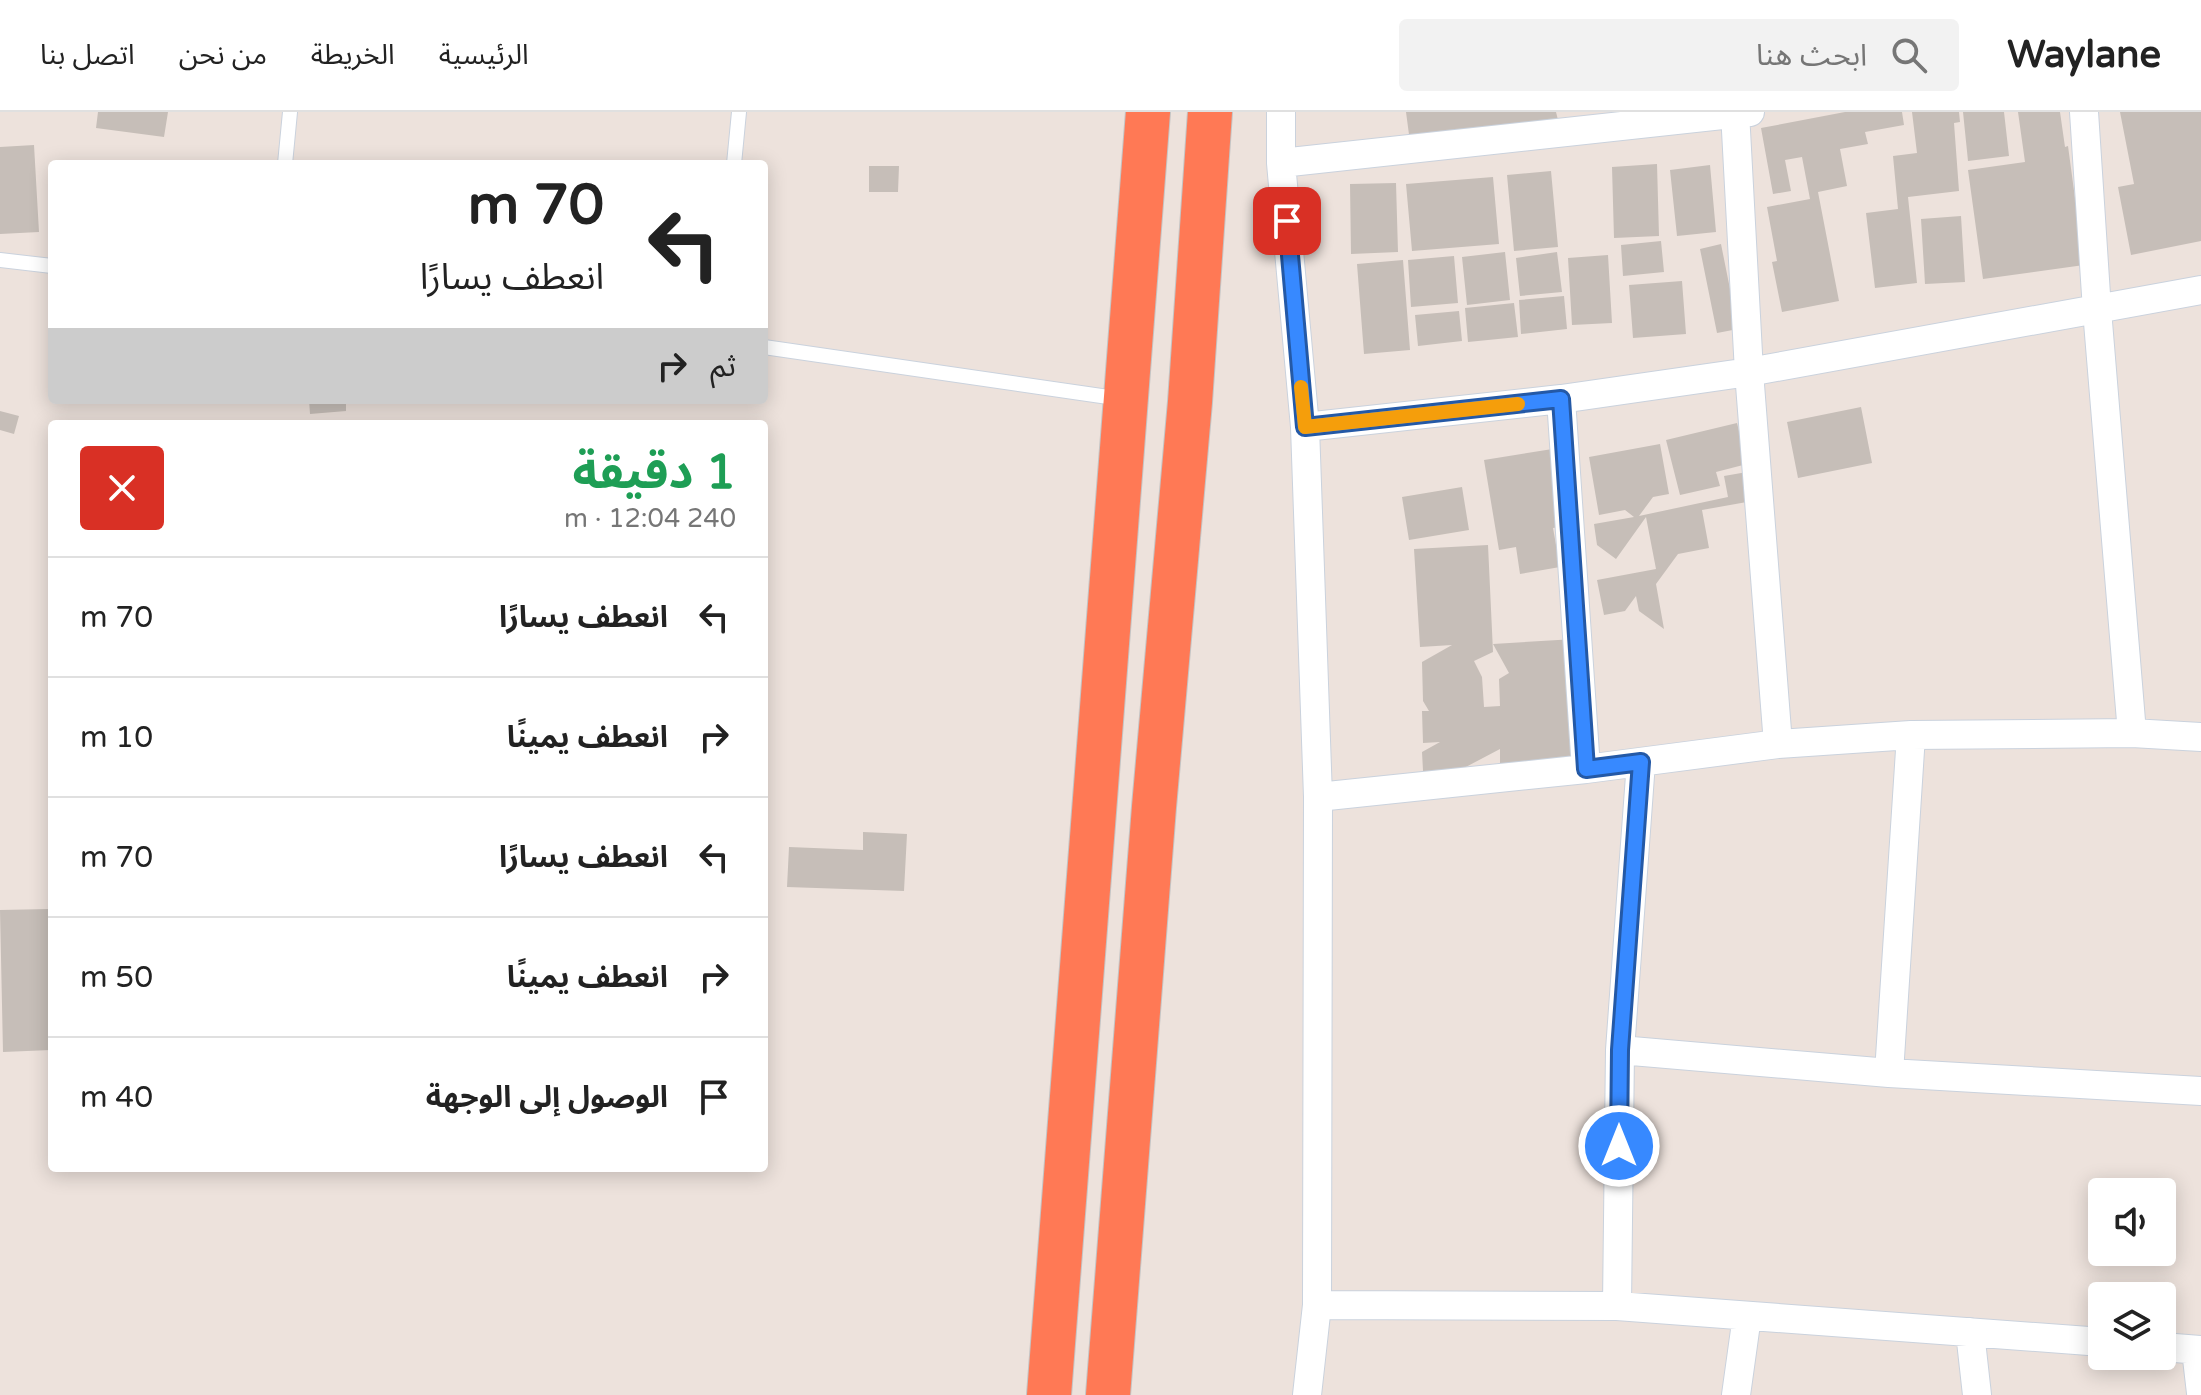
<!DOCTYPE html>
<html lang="ar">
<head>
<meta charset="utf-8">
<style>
  :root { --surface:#fff; --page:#f2f2f2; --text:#222; --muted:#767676; --line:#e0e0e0 }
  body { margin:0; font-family:"Varela Round","Noto Sans Arabic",sans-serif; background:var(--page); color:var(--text); direction:rtl; height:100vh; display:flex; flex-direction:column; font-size:30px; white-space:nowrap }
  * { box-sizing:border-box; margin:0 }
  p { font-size:26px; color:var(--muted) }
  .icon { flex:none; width:44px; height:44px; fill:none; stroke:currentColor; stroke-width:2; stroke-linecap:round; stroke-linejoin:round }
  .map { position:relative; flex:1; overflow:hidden; direction:ltr }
  .drawer { position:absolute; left:48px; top:308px; width:720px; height:752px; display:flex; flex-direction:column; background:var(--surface); border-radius:8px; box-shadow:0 4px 20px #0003; direction:rtl }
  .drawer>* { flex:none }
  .guide { position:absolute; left:48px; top:48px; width:720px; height:244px; border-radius:8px; box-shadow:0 4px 20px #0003; direction:rtl; background:#fff; color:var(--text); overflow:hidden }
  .buttons { position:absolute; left:2088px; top:1066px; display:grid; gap:16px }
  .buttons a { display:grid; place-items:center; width:88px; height:88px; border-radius:8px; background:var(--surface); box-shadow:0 4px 20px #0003; font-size:40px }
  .pin { position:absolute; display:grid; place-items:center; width:68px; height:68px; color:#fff; margin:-34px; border-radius:16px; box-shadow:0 4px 12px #0006 }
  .me { position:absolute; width:88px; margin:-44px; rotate:0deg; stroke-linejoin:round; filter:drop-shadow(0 0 6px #0008) }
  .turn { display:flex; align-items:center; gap:28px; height:168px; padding:0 32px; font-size:36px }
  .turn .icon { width:104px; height:104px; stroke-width:2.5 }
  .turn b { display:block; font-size:56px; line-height:68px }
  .then { display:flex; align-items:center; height:76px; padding:0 32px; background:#0003; gap:16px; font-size:30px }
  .round { display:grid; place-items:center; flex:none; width:84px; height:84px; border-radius:8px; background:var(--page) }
  .head { display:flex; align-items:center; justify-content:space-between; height:136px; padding:0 32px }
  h1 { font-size:48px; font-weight:700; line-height:60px; color:#1e9e55 }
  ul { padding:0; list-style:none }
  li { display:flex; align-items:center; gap:24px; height:120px; padding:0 32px; border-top:2px solid var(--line) }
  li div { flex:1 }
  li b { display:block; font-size:30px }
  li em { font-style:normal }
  header { display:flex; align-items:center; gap:48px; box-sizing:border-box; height:112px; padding:0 40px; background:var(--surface); border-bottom:2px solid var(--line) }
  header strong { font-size:38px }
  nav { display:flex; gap:44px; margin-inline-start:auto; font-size:28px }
  .search { width:560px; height:72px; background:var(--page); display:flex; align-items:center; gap:20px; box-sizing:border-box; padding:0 28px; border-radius:8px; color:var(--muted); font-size:30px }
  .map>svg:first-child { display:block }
</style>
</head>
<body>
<header>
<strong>Waylane</strong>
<div class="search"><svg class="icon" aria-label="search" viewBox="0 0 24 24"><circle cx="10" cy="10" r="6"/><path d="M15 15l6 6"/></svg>ابحث هنا</div>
<nav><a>الرئيسية</a><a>الخريطة</a><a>من نحن</a><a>اتصل بنا</a></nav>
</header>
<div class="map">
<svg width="2201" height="1283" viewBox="0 0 2201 1283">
  <rect width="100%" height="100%" fill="#ede2dc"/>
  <path fill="#c6beb8" d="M98 0H168L164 25 96 16Z
    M1406 0H1556L1558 8 1410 30Z
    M1845 0H1902L1904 13 1865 20 1868 32 1840 37 1847 74 1818 80 1839 189 1782 200 1772 150 1777 149 1767 95 1810 87 1802 45 1785 48 1791 79 1773 82 1761 16Z
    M1912 0H1959L1960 10 1954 11 1959 79 1908 85 1917 171 1875 176 1866 101 1898 97 1893 44 1917 41Z
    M1963 0H2004L2009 44 1968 49Z
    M2018 0H2060L2065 35 2068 34 2084 153 1983 167 1968 58 2025 50Z
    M2120 0H2201V129L2131 143 2118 75 2134 72Z
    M34 33 39 120 0 122V35Z
    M1657 52 1659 124 1614 126 1612 55Z
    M1710 53 1716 120 1677 124 1670 58Z
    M869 54H899L898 80H869Z
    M1551 59 1558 135 1514 139 1507 63Z
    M1493 65 1499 132 1412 139 1406 72Z
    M1396 71 1398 140 1351 142 1350 72Z
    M1961 104 1965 170 1925 172 1921 107Z
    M1661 129 1664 160 1623 164 1621 133Z
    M1721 132 1738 217 1717 221 1700 137Z
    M1505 140 1510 188 1467 193 1462 145Z
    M1557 140 1562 180 1520 184 1516 146Z
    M1608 143 1612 211 1572 213 1568 146Z
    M1454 144 1458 191 1411 195 1408 148Z
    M1403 148 1410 238 1364 242 1357 152Z
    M1682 169 1686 222 1633 226 1629 173Z
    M1564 184 1567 217 1521 222 1519 188Z
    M1514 191 1518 225 1468 230 1465 196Z
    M1459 199 1462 229 1418 234 1415 203Z
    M309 288H346V299L310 302Z
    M1861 295 1872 351 1798 366 1787 310Z
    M0 299 19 304 14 322 0 318Z
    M1737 311 1747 352 1716 360 1720 374 1680 383 1666 328Z
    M1660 332 1669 382 1653 385 1639 404 1728 385 1724 364 1747 360 1758 388 1702 398 1709 436 1678 442 1656 472 1664 517 1639 499 1636 484 1625 499 1604 503 1597 468 1656 457 1646 405 1616 447 1597 433 1594 412 1634 405 1625 398 1599 403 1589 345Z
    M1565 335 1578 412 1553 416 1560 455 1520 462 1516 435 1499 438 1484 348Z
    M1462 375 1469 418 1409 428 1402 385Z
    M1488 433 1493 540 1474 549 1482 565 1484 595 1500 594 1499 567 1509 561 1493 532 1575 527 1574 650 1500 654V637L1424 677 1422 640 1440 630 1423 631 1422 599H1429L1423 589 1422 550 1452 533 1420 535 1414 437Z
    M863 720 907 722 904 779 787 775 789 735 863 738Z
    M49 797 51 938 3 940 0 798Z"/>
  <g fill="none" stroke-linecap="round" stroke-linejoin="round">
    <defs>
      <path id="lane" d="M285 52 290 0
        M734 52 739 0
        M0 148 52 154
        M764 235 1122 287"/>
      <path id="street" d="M1281 0V51L1305 315 1318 685 1317 1193 1307 1283
        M1735 0 1749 260 1778 632
        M2084 0 2097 198 2132 621
        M1281 51 1750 0
        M1561 287 1586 657
        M1305 315 1561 287 1749 260 2201 178
        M1318 685 1586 657 1778 632 1911 623 2132 621 2201 625
        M1620 938 1889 961 2201 979
        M1889 961 1911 623
        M1317 1193 1617 1194 2102 1230
        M1617 1194 1620 938 1641 650
        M1970 1220 1977 1283
        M2162 1235 2201 1238
        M2196 1238 2201 1281
        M1736 1283 1747 1204"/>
      <path id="highway" d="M1049 1283 1148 0
        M1108 1283 1154 695 1190 290 1210 0"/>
    </defs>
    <use href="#lane" stroke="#cad2dd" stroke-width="16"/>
    <use href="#street" stroke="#cad2dd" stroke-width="30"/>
    <use href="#highway" stroke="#c4c4c4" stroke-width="46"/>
    <use href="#lane" stroke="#fff" stroke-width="14"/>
    <use href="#street" stroke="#fff" stroke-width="28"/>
    <use href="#highway" stroke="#ff7955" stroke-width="44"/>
  </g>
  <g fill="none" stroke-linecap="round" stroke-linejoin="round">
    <defs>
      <path id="route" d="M1287 109 1305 315 1561 287 1586 657 1641 650 1620 938 1619 1034"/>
    </defs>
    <use href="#route" stroke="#2459a6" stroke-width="20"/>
    <use href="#route" stroke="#3789ff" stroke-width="14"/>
    <path stroke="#f59e0b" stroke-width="14" d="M1301 275 1305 315 1518 292"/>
  </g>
</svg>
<div class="buttons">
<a><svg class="icon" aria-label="sound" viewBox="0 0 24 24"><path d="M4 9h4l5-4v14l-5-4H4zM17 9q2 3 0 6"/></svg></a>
<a><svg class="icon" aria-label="layers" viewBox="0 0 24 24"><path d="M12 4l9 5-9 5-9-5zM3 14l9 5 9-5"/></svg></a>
</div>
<div class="pin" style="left:1287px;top:109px;background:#d93025"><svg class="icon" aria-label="arrive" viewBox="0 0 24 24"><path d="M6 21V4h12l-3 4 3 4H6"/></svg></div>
<svg class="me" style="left:1619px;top:1034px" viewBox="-20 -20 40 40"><circle r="17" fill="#3789ff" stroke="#fff" stroke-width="3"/><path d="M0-11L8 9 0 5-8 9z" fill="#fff"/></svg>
<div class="guide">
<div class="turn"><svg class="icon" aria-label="left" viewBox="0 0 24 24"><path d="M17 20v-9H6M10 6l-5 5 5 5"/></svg><div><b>70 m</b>انعطف يسارًا</div></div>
<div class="then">ثم<svg class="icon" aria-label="right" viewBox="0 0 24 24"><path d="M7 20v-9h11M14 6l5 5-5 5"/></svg></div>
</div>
<section class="drawer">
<div class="head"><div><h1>1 دقيقة</h1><p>240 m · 12:04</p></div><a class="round" style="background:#d93025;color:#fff"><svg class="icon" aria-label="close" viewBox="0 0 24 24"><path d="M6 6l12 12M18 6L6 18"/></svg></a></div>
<ul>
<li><svg class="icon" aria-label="left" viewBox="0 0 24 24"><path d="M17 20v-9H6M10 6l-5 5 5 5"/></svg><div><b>انعطف يسارًا</b></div><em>70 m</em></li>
<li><svg class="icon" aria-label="right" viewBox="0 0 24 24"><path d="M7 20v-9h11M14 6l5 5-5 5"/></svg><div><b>انعطف يمينًا</b></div><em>10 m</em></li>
<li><svg class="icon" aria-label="left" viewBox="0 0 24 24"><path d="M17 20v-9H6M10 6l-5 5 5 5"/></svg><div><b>انعطف يسارًا</b></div><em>70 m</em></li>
<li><svg class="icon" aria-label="right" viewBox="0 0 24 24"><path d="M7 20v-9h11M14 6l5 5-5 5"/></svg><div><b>انعطف يمينًا</b></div><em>50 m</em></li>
<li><svg class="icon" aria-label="arrive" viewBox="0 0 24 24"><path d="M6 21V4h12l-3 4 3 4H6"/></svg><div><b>الوصول إلى الوجهة</b></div><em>40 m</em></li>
</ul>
</section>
</div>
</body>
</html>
